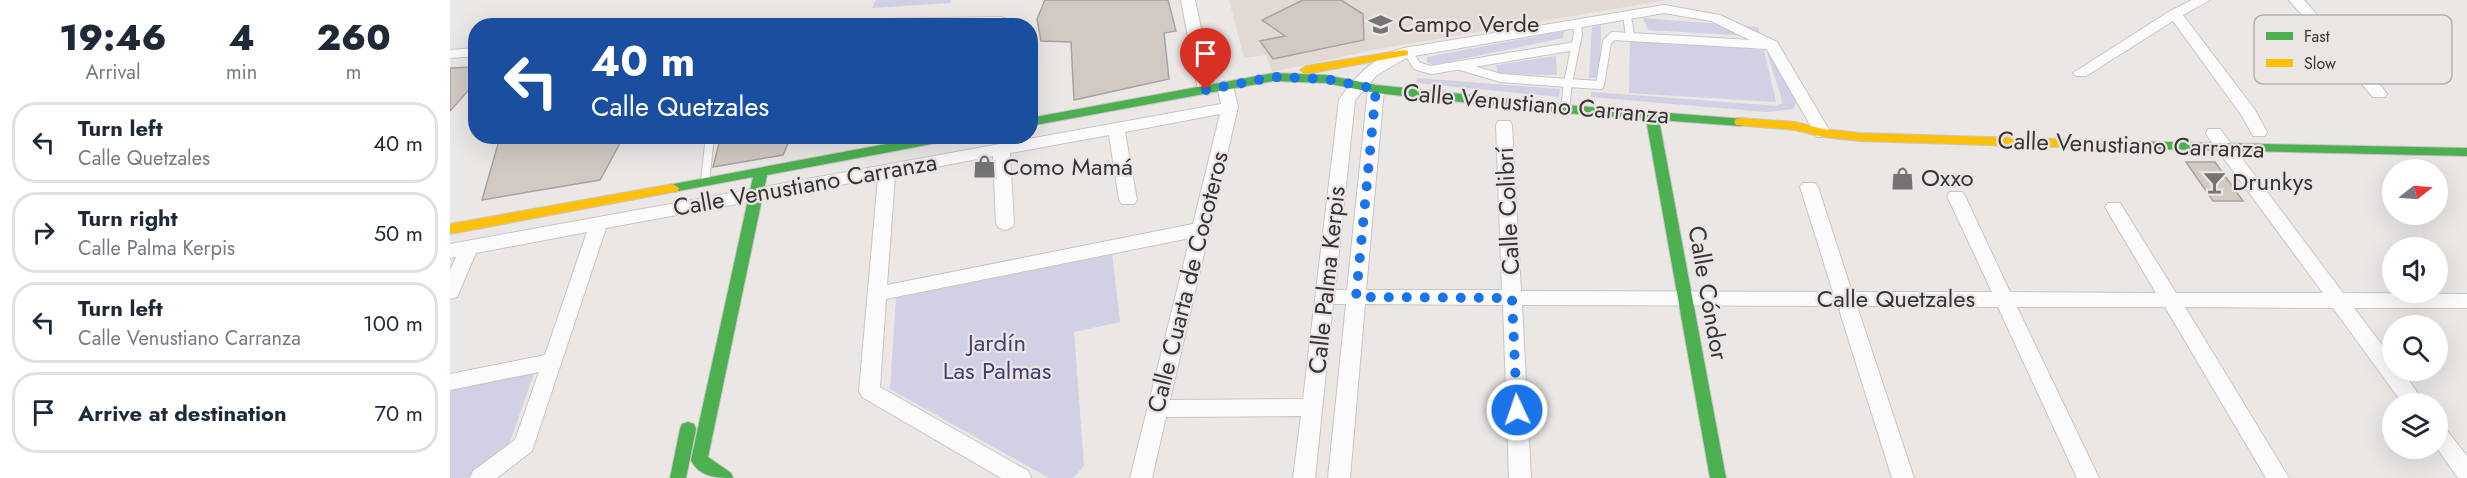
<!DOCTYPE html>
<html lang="en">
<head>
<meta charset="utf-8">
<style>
  :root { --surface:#fff; --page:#f2f2f3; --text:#1f2937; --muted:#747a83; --line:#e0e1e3 }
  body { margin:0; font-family:Jost,sans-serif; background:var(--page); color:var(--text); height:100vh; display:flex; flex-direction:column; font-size:22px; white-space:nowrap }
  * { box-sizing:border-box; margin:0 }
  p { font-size:20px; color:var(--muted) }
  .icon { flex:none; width:33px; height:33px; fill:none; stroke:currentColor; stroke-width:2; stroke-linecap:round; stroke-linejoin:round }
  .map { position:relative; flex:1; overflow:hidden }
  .drawer { display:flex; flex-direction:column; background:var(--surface); width:450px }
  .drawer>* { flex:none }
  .hud { position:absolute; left:18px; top:18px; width:570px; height:126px; border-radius:24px; box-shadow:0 6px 24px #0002; background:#1a4fa0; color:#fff; overflow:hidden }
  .needle { width:39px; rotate:73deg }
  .buttons { position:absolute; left:1932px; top:159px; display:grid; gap:12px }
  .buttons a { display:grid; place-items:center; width:66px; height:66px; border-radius:50%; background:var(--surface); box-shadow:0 6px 24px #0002; font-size:30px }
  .pin { position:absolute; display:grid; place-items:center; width:51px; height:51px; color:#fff; margin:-62px -26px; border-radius:50% 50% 50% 0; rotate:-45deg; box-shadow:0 0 6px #0007 }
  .pin .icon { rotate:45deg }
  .me { position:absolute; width:66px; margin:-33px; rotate:357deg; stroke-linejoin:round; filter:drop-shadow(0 0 4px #0008) }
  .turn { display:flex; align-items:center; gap:21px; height:126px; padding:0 24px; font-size:27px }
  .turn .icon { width:78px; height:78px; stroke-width:2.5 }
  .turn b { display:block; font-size:42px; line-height:51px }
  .eta { display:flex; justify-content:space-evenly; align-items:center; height:102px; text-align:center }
  .eta b { font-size:36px; font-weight:800; line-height:42px }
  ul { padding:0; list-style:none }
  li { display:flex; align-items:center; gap:18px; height:81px; margin:0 12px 9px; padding:0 12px; border:3px solid var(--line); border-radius:24px }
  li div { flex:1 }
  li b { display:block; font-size:22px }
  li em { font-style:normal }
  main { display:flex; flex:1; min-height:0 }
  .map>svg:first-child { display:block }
</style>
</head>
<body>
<main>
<section class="drawer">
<div class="eta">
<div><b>19:46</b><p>Arrival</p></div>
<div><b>4</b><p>min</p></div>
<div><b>260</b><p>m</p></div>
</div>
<ul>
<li><svg class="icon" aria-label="left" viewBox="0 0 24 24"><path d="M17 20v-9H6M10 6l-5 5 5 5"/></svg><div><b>Turn left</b><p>Calle Quetzales</p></div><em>40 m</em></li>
<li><svg class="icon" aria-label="right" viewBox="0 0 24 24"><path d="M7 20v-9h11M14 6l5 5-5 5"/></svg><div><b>Turn right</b><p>Calle Palma Kerpis</p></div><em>50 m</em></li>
<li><svg class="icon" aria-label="left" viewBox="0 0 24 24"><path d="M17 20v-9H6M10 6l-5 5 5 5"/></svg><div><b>Turn left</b><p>Calle Venustiano Carranza</p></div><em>100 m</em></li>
<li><svg class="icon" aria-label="arrive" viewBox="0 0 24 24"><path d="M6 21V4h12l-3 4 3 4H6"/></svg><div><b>Arrive at destination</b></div><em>70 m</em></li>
</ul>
</section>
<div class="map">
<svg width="2017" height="478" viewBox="0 0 2017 478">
  <rect width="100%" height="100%" fill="#eae7e5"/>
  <path fill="#e2d9d5" d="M779 0H1217L933 48 822 72 816 55 794 58Z"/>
  <path fill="#d1d0e4" d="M426 0H501L500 3 422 8Z
    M1193 18 1308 27 1313 48 1301 36 1198 30Z
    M1151 25 1150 78H1139L1142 27Z
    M1114 31 1113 38 983 65 977 62V57Z
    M1310 31 1345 96 1346 104 1343 109 1317 112 1141 97V92L1328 106 1332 103 1331 96Z
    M1180 40 1314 50 1326 102 1179 93Z
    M1106 56 1107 75 1048 74 1046 65Z
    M967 78 1110 89 1109 97 966 83Z
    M662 252 670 322 624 332 634 466 623 478H599L440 389 446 297Z
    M84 373 59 445 18 478H0V390Z"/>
  <path fill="#d2c9c3" stroke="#a6a3a2" stroke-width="1.5" d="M595 0H718L726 31 714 33 719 79 624 100 621 42 591 41 587 19Z
    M853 0H891L913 14 914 40 823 59 810 41 835 36 812 20Z
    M26 67V82L0 111V68Z
    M58 136H174L150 180 32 200 50 137Z
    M271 136H341L333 155 263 167Z
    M1736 162H1765L1793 201H1763Z"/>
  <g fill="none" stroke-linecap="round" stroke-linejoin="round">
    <defs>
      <path id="lane" d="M1177 16 1180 35
        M1127 24 1128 34 1118 83 1150 85 1157 42 1163 36 1318 45
        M323 25 550 21 568 26
        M958 52 967 66 981 70 1125 46
        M0 54 26 52
        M1010 66 1051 78 1118 83 1115 109
        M255 182 260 136"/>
      <path id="street" d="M731 0H745L764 90 762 93 756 95 748 90Z
        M1742 0H1760L1733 15 1805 110 1817 132 1815 136H1803L1792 116 1723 21 1636 76H1626L1623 73 1720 11Z
        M1839 0H1854L1935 91 1937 94 1935 97H1923Z
        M1214 5 1270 15 1327 42 1381 133 1379 137H1367L1316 48 1261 21 1214 13 958 57 927 75 905 100 885 290H897L918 89 926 84 934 89 916 290H1052L1046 125 1048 121H1060L1062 125 1071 291 1383 292 1350 187 1353 183H1365L1368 187 1402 292H1542L1497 196 1500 192H1512L1515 196 1560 292 1706 293 1655 207 1658 203H1670L1726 293H1873L1758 137 1756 133 1758 129H1770L1893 293 2017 294V308H1904L1942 358V370H1952L1975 404H1953L1883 308 1735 307 1839 478H1816L1715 307H1567L1649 478H1627L1548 307 1407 306 1464 478H1442L1388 306 1072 305 1081 478H1059L1053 305 915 304 900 478H878L896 304H883L865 478H843L851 416 716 417 702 478H680L740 238 436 299 430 387 578 471 581 478H551L412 397 409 391 428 178 156 228 82 451 47 478H20L23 471 65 440 89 372 0 390V374L95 355 137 232 26 253 7 297 0 299V270L6 257 0 258V244L771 104 767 86 775 81 783 86 788 107 720 400 853 399 889 100C904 77 926 55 954 48ZM770 114 743 224 437 285 445 175 543 156 546 224 549 228 555 230 561 228 564 224 560 153 659 135 669 200 672 204H684L687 200 675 132Z
        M1988 425 1995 428 2017 456V478H2008L1987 448Z"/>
      <path id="fast" d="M824 73 876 75 926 85 1115 105 1294 119 1296 122 1294 125 1290 126 1209 120 1276 478H1260L1196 119 1115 113 926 93 876 83 824 81 580 126V118Z
        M479 136H509L503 140 317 175 258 457 281 473 283 478C267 478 249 477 241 460L303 177 223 192 217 188 218 185Z
        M1667 141 2017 148V156L1663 148 1661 145Z
        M238 422 244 424 246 429 236 478H220L230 429 232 424Z"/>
      <path id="slow" d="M954 50 958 51V55L856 74 850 70 856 66Z
        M1290 118 1345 122 1373 129 1410 133 1667 141 1673 145 1667 149 1410 141 1373 137 1345 130 1286 125 1284 122 1286 119Z
        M223 184 229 188 228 191 0 234V224Z"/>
    </defs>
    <use href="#lane" stroke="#c8c5c4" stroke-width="10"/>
    <use href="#street" stroke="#c8c5c4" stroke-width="2"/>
    <use href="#fast" stroke="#c8c5c4" stroke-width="2"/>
    <use href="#slow" stroke="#c8c5c4" stroke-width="2"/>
    <use href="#lane" stroke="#fcfbfb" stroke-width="8"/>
    <use href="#street" fill="#fcfbfb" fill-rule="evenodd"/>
    <use href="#fast" fill="#4caf50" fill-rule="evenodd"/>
    <use href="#slow" fill="#ffc107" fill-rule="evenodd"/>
  </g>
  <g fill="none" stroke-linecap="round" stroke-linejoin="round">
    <path stroke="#1a73e8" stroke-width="10" stroke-dasharray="0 18" d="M756 90 824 77 876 79 926 89 906 297 1062 298 1067 410"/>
  </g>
  <defs>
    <symbol id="school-bare" viewBox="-9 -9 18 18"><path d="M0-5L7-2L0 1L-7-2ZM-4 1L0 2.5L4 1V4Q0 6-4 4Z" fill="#767473" stroke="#ebe6e4" stroke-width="2.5" paint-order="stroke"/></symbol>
    <symbol id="shop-bare" viewBox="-9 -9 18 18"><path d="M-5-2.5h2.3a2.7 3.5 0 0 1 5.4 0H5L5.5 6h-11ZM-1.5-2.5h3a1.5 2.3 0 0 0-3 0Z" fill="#767473" stroke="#ebe6e4" stroke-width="2.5" paint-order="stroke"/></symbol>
    <symbol id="bar-bare" viewBox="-9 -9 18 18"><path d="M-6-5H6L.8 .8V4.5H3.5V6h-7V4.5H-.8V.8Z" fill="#767473" stroke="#ebe6e4" stroke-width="2.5" paint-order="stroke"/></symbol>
  </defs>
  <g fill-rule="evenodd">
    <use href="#school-bare" x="914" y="8" width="33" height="33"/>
    <use href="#shop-bare" x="518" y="150" width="33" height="33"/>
    <use href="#shop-bare" x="1436" y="162" width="33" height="33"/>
    <use href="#bar-bare" x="1748" y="166" width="33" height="33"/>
  </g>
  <g text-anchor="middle" stroke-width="4.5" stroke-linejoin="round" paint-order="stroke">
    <g font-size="24" fill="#383635" stroke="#ebe6e4" text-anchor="start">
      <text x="948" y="32">Campo Verde</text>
      <text x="553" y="175">Como Mamá</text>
      <text x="1471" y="186">Oxxo</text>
      <text x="1782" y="190">Drunkys</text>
    </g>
    <g font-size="24" fill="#383635" stroke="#ebe6e4">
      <text transform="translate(1086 104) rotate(5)" y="8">Calle Venustiano Carranza</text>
      <text transform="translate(1681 145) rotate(2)" y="8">Calle Venustiano Carranza</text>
      <text transform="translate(355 185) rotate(-10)" y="8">Calle Venustiano Carranza</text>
      <text transform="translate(1058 211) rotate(-93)" y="8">Calle Colibrí</text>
      <text transform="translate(877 280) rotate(-84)" y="8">Calle Palma Kerpis</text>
      <text transform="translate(738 282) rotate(-76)" y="8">Calle Cuarta de Cocoteros</text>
      <text transform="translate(1258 293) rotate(80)" y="8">Calle Cóndor</text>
      <text x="1446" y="307">Calle Quetzales</text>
    </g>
    <g font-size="24" fill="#423e74" stroke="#ebe6e4">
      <text x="547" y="351">Jardín<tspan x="547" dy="28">Las Palmas</tspan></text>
    </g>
  </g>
  <rect x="1804" y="15" width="198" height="69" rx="9" fill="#ebe6e4" stroke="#b5b1b0" stroke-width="1.5"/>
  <rect x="1816" y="32" width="27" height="8" fill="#4caf50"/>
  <rect x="1816" y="59" width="27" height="8" fill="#ffc107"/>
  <g font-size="16" fill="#383635">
    <text x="1854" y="42">Fast</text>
    <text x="1854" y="69">Slow</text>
  </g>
</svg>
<div class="buttons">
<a><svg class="needle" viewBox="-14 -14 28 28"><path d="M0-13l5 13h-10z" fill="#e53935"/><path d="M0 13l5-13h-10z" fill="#747a83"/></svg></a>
<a><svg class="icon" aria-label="sound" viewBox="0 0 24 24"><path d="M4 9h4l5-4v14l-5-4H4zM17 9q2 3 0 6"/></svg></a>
<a><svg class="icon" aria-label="search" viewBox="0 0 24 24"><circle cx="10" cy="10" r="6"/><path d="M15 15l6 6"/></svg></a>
<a><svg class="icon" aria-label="layers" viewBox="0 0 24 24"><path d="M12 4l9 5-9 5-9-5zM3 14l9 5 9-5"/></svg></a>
</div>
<div class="pin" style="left:756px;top:90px;background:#d93025"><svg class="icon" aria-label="arrive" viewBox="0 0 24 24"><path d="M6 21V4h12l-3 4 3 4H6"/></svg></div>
<svg class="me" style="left:1067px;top:410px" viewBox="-20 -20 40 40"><circle r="17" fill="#1a73e8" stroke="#fff" stroke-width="3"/><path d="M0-11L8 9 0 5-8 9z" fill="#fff"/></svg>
<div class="hud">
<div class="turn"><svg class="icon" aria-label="left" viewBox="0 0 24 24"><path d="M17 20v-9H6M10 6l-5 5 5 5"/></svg><div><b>40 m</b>Calle Quetzales</div></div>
</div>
</div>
</main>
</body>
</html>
